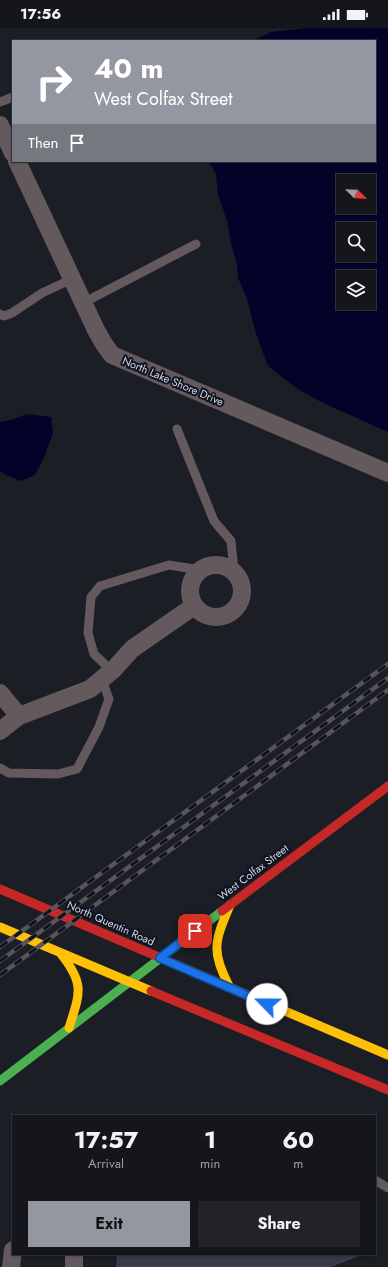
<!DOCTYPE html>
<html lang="en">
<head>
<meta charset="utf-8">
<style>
  :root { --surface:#15161c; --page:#222329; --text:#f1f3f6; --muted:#9d9fa3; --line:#34353b; --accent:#9497a1 }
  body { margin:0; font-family:Jost,sans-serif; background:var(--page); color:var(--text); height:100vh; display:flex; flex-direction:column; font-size:15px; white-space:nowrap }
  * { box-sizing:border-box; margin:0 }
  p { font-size:13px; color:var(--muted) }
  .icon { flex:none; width:22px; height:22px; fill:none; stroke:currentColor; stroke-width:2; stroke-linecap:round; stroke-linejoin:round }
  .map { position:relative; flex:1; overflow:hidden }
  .side { position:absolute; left:12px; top:1087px; width:364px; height:140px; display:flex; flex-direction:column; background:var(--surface); border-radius:0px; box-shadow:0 1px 3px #0004,0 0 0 1px var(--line) }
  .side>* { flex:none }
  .hud { position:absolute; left:12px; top:12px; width:364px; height:122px; border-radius:0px; box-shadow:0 1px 3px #0004,0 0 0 1px var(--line); background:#9497a1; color:#fff; overflow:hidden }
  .needle { width:26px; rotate:113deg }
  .buttons { position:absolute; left:336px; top:146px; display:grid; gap:8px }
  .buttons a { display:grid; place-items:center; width:40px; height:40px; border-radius:0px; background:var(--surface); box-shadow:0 1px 3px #0004,0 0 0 1px var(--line); font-size:20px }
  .pin { position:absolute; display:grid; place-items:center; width:34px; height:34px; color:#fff; margin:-17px; border-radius:8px; box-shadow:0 2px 6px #0006 }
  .me { position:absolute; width:44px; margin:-22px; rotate:293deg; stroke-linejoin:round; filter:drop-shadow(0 0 3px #0008) }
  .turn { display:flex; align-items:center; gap:14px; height:84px; padding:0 16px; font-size:18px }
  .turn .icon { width:52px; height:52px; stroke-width:2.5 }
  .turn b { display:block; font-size:28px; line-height:34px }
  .then { display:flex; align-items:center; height:38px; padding:0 16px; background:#0003; gap:8px; font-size:15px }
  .eta { display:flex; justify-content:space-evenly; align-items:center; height:68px; text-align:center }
  .eta b { font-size:24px; font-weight:700; line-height:28px }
  .button { display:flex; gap:8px; margin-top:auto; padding:8px 16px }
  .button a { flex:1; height:46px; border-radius:0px; background:var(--accent); color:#111; font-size:16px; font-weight:700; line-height:46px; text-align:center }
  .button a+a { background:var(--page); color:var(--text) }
  .status { display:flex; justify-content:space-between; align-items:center; height:28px; padding:0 20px; background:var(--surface); direction:ltr }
  .status svg { height:11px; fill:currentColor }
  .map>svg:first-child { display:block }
</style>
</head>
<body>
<div class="status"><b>17:56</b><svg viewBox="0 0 49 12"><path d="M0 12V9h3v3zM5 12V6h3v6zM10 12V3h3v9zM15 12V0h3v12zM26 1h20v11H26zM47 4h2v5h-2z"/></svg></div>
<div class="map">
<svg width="388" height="1239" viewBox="0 0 388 1239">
  <rect width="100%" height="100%" fill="#1c1e26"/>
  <path fill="#03032a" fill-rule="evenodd" d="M306 0H388V404L323 375 296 360 268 338 256 306 247 271 238 250 237 236 231 216 227 192 218 167 216 146 208 133H375V13H252L271 4ZM343 153H369V179H343ZM343 201H369V227H343ZM343 249H369V275H343Z
    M27 386 51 389 53 405 43 432 35 447 21 453 4 446 0 443V394L11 392Z"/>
  <path fill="#36384a" stroke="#474950" d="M118 1226H357L354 1227 357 1228 329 1239H117Z"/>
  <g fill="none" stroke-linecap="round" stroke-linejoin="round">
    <path stroke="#64595c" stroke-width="9" d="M0 74 13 69
      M83 275 196 216
      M0 286 4 288 12 285 42 265 72 251
      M177 401 214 493 231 513 234 543
      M112 643 94 626 88 605 91 569 100 558 169 537 200 542
      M0 740 9 745 58 746 77 741 99 699 109 671 102 652
      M375 1152 388 1160"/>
    <path stroke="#64595c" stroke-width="18" d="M0 97 13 125
      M17 133 96 302 104 316 112 327 388 445
      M190 563a26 26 0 1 1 52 0a26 26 0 1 1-52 0Z
      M0 665 19 688
      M0 703 19 688 90 661 114 641 132 621 194 578
      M74 1226V1239
      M11 1239 13 1222"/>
    <path stroke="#4caf50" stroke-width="9" d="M0 1053 222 883"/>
    <path stroke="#ffc107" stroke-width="9" d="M230 877C214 915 211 922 230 960
      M0 899 151 963
      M61 926C85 956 80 965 69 1000
      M224 957 388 1027"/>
    <path stroke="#c62828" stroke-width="9" d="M0 861 224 957
      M222 883 388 758
      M151 963 388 1062"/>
    <defs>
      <path id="rail" d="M0 919 388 636
        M0 933 388 650
        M0 947 388 662"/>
    </defs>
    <use href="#rail" stroke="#585459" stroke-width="4.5"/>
    <use href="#rail" stroke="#0e1221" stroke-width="3" stroke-dasharray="9" stroke-linecap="butt"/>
  </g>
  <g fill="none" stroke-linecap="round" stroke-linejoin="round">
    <defs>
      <path id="route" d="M195 903 160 930 267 976"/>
    </defs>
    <use href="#route" stroke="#114b97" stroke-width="10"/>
    <use href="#route" stroke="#1a73e8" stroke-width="7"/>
  </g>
  <g text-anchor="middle" stroke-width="4" stroke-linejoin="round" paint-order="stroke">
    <g font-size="11" fill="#d4d8e3" stroke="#0e1221">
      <text transform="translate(173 353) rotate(23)" y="4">North Lake Shore Drive</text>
      <text transform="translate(253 844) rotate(-37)" y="4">West Colfax Street</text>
      <text transform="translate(111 895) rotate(24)" y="4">North Quentin Road</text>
    </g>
  </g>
</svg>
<div class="buttons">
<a><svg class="needle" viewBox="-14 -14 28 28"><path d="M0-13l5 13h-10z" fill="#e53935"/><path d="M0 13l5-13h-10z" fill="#9d9fa3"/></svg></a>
<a><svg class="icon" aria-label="search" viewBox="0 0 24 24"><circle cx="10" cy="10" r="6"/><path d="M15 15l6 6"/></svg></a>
<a><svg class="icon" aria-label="layers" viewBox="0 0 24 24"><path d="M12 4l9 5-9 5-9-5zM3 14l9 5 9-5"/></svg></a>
</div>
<div class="pin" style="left:195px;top:903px;background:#d93025"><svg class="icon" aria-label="arrive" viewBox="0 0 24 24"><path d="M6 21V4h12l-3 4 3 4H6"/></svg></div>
<svg class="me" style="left:267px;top:976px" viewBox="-20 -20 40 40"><circle r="19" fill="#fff"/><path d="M0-13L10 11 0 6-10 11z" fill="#1a73e8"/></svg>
<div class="hud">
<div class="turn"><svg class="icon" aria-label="right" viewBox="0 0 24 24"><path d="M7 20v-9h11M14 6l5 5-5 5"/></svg><div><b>40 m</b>West Colfax Street</div></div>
<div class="then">Then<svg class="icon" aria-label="arrive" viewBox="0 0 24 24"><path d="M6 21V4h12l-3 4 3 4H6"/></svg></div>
</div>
<section class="side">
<div class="eta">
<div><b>17:57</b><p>Arrival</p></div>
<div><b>1</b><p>min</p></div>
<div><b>60</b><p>m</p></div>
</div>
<div class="button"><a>Exit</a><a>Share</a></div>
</section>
</div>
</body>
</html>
